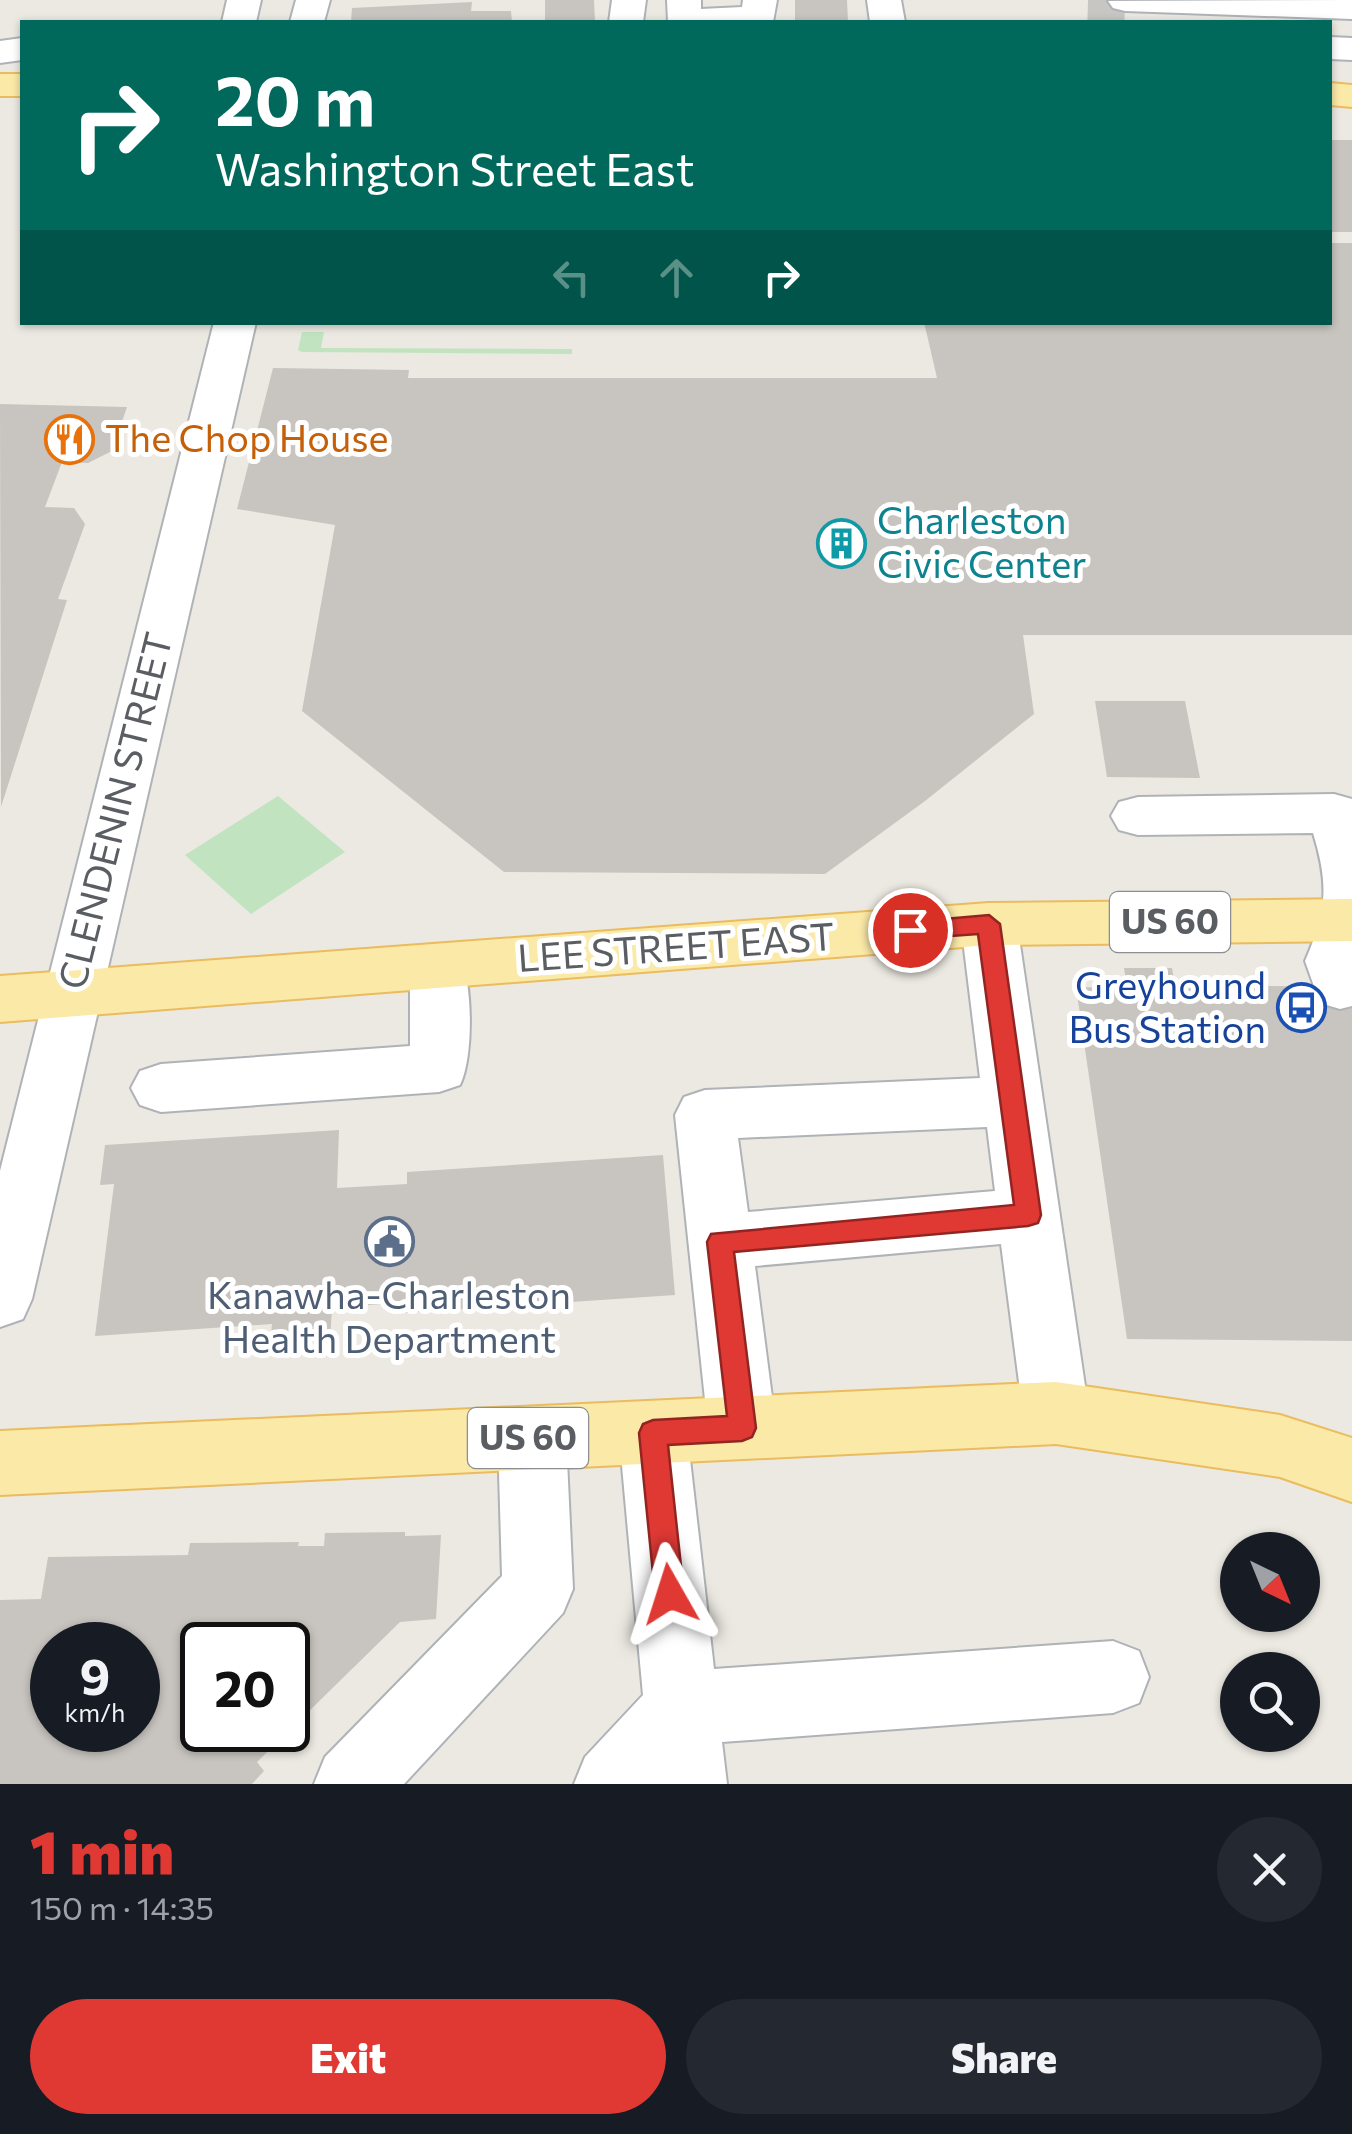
<!DOCTYPE html>
<html lang="en">
<head>
<meta charset="utf-8">
<style>
  :root { --surface:#171b24; --page:#242831; --text:#f1f3f6; --muted:#9ea1a6; --accent:#e03934 }
  body { margin:0; font-family:Commissioner,sans-serif; background:var(--page); color:var(--text); height:100vh; display:flex; flex-direction:column; font-size:38px; white-space:nowrap }
  * { box-sizing:border-box; margin:0 }
  p { font-size:32px; color:var(--muted) }
  .icon { flex:none; width:55px; height:55px; fill:none; stroke:currentColor; stroke-width:2; stroke-linecap:round; stroke-linejoin:round }
  .map { position:relative; height:1784px; overflow:hidden }
  .panel { display:flex; flex-direction:column; background:var(--surface); flex:1 }
  .panel>* { flex:none }
  .top-card { position:absolute; left:20px; top:20px; width:1312px; height:305px; border-radius:0px; box-shadow:0 2px 8px #0004; background:#00695c; color:#fff; overflow:hidden }
  .needle { width:65px; rotate:137deg }
  .tools { position:absolute; left:1220px; top:1532px; display:grid; gap:20px }
  .tools a { display:grid; place-items:center; width:100px; height:100px; border-radius:50%; background:var(--surface); box-shadow:0 2px 8px #0004; font-size:50px }
  .speed { position:absolute; left:30px; top:1622px; display:flex; gap:20px; font-size:50px; font-weight:700; text-align:center }
  .speed>* { display:grid; place-content:center; width:130px; height:130px; border-radius:50%; background:var(--surface); box-shadow:0 2px 8px #0004; line-height:1 }
  .speed small { font-size:25px; font-weight:400 }
  .speed .limit { border:5px solid #111; border-radius:15px; background:#fff; color:#111 }
  .pin { position:absolute; display:grid; place-items:center; width:85px; height:85px; color:#fff; margin:-42px; border:5px solid #fff; border-radius:50%; box-shadow:0 2px 10px #0007 }
  .me { position:absolute; width:110px; margin:-55px; rotate:354deg; stroke-linejoin:round; filter:drop-shadow(0 0 8px #0008) }
  .turn { display:flex; align-items:center; gap:35px; height:210px; padding:0 30px; font-size:45px }
  .turn .icon { width:130px; height:130px; stroke-width:2.5 }
  .turn b { display:block; font-size:70px; line-height:85px }
  .lanes { display:flex; align-items:center; height:95px; padding:0 30px; background:#0003; justify-content:center; gap:50px; direction:ltr }
  .lanes .off { opacity:.35 }
  .round { display:grid; place-items:center; flex:none; width:105px; height:105px; border-radius:52px; background:var(--page) }
  .head { display:flex; align-items:center; justify-content:space-between; height:170px; padding:0 30px }
  h1 { font-size:60px; font-weight:800; line-height:75px; color:var(--accent) }
  .button { display:flex; gap:20px; margin-top:auto; padding:20px 30px }
  .button a { flex:1; height:115px; border-radius:60px; background:var(--accent); color:#fff; font-size:40px; font-weight:800; line-height:115px; text-align:center }
  .button a+a { background:var(--page); color:var(--text) }
  .map>svg:first-child { display:block }
</style>
</head>
<body>
<div class="map">
<svg width="1352" height="1784" viewBox="0 0 1352 1784">
  <rect width="100%" height="100%" fill="#ece9e2"/>
  <path fill="#c1e3bf" d="M302 332H324L321 348 572 349V354L302 352 298 350Z
    M278 796 345 852 251 914 185 855Z"/>
  <path fill="#c8c4bf" fill-rule="evenodd" d="M545 0H594L595 22H545Z
    M795 0H847L848 21 795 20Z
    M1088 0H1125L1127 12 1090 11Z
    M472 2 471 11H511L512 22H351L352 8Z
    M1330 140H1352V232H1330Z
    M1330 243H1352V635H1023L1034 714 925 801 825 874 504 872 302 711 335 525 237 509 273 368 409 370 408 378H937L924 322H1330Z
    M0 404 127 407 112 451 88 463 62 462 45 507 74 508 85 524 58 599 67 600 1 807Z
    M1095 701H1185L1200 778 1107 777Z
    M1124 968H1172L1175 985 1352 987V1341L1127 1339 1076 987 1127 988Z
    M339 1130 337 1188 407 1184V1172L663 1155 675 1295 406 1313V1302L332 1308 330 1341 270 1345 272 1324 95 1336 114 1184 100 1185 105 1145Z
    M405 1532V1536L441 1535 436 1619 400 1622 257 1762 264 1771 252 1784H0V1600L41 1599 48 1557 188 1555 190 1543 299 1542 298 1546H324L325 1533ZM52 1645H138V1730H52ZM202 1645H288V1730H202Z"/>
  <g fill="none" stroke-linecap="round" stroke-linejoin="round">
    <path stroke="#c8c6c2" stroke-width="40" stroke-dasharray="40 20" stroke-linecap="butt" d="M1088 0 1125 1"/>
    <defs>
      <path id="minor" d="M227 0H261L256 22H222Z
        M296 0H330L324 22H290Z
        M612 0H646L643 22H609Z
        M667 0H701V9L742 7 743 0H777L773 22H668Z
        M867 0H901L905 22H870Z
        M1352 0V19L1125 11 1113 8 1108 1Z
        M1330 37 1352 38V60L1330 59Z
        M22 38V60L0 63V41Z
        M214 322H256L32 1299 23 1319 0 1327V1171Z
        M1334 794 1352 799V1006L1340 1009 1320 1003 1305 961C1327 911 1329 885 1313 833L1138 835 1119 830 1111 816 1119 802 1138 797Z
        M989 903 1009 909 1017 924 1089 1413 1080 1435 1056 1444 1032 1435 1023 1413 1001 1244 755 1266 776 1428 766 1450 742 1459 718 1450 708 1428 675 1115 684 1097 705 1090 980 1078 961 924 969 909ZM987 1127 995 1191 748 1212 738 1138Z
        M438 945 458 951C473 979 474 1057 460 1085L439 1092 161 1112 140 1105 131 1088 140 1071 161 1064 410 1046V967L418 951Z
        M653 1402 677 1411 687 1433 714 1669 1113 1641 1139 1651 1149 1677 1139 1703 1113 1713 722 1742 727 1784H574L585 1757 643 1695 619 1433 629 1411Z
        M532 1407 556 1416 566 1438 573 1589 563 1613 404 1784H314L325 1757 502 1576 498 1438 508 1416Z"/>
      <path id="major" d="M0 74H22V96H0Z
        M1330 83 1352 85V107L1330 105Z
        M1352 899V941L989 945 0 1022V976L989 903Z
        M1056 1382 1280 1415 1352 1438V1502L1280 1477 1056 1444 0 1495V1431Z"/>
    </defs>
    <use href="#minor" stroke="#afb3b7" stroke-width="4"/>
    <use href="#major" stroke="#eabc5d" stroke-width="4"/>
    <use href="#minor" fill="#fff" fill-rule="evenodd"/>
    <use href="#major" fill="#fbe9a8" fill-rule="evenodd"/>
  </g>
  <path fill="#e03934" stroke="#922522" stroke-width="2.5" d="M989 915 1000 924 1041 1215 1038 1223 1028 1226 734 1252 756 1428 752 1437 742 1441 668 1445 684 1594 680 1604 670 1608 659 1604 655 1594 639 1433 643 1424 653 1420 727 1416 707 1242 711 1234 1014 1205 978 934 910 939 898 930 910 922Z"/>
  <defs>
    <symbol id="restaurant-ring" viewBox="-11 -11 22 22"><circle r="9.5" fill="#fff" stroke="#e8710a" stroke-width="1.5"/><path d="M-5-6h1v4h1v-4h1v4h1v-4h1v5L-1.5 .5V6h-2V.5L-5-1ZM5-6V6H3V1.5H1.5Q1.5-4 5-6Z" fill="#e8710a"/></symbol>
    <symbol id="building-ring" viewBox="-11 -11 22 22"><circle r="9.5" fill="#fff" stroke="#0f9aa8" stroke-width="1.5"/><path d="M-4-6H4V6H1V3H-1V6H-4ZM-2.5-4.3h1.7v1.8h-1.7ZM.8-4.3h1.7v1.8H.8ZM-2.5-1h1.7V.8h-1.7ZM.8-1h1.7V.8H.8Z" fill="#0f9aa8"/></symbol>
    <symbol id="bus-ring" viewBox="-11 -11 22 22"><circle r="9.5" fill="#fff" stroke="#1a4fb4" stroke-width="1.5"/><path d="M-5-6H5V4H4V6H2V4H-2V6H-4V4H-5ZM-3.5-4V0h7V-4ZM-3.5 1.2v1.5H-2V1.2ZM2 1.2v1.5H3.5V1.2Z" fill="#1a4fb4"/></symbol>
    <symbol id="civic-ring" viewBox="-11 -11 22 22"><circle r="9.5" fill="#fff" stroke="#5c6f8a" stroke-width="1.5"/><path d="M-.6-6.5H3V-4.5H.6V-3L4-1V1h2V6H-6V1h2V-1L-.6-3ZM-1.2 2.5V6h2.4V2.5Z" fill="#5c6f8a"/></symbol>
  </defs>
  <g fill-rule="evenodd">
    <use href="#restaurant-ring" x="42" y="412" width="55" height="55"/>
    <use href="#building-ring" x="814" y="516" width="55" height="55"/>
    <use href="#bus-ring" x="1274" y="980" width="55" height="55"/>
    <use href="#civic-ring" x="362" y="1214" width="55" height="55"/>
  </g>
  <g text-anchor="middle" stroke-width="10" stroke-linejoin="round" paint-order="stroke">
    <g fill="#fff" stroke="#8c8e91" stroke-width="2.5">
      <rect x="1110" y="892" width="120" height="60" rx="8"/>
      <rect x="468" y="1408" width="120" height="60" rx="8"/>
    </g>
    <g font-size="35" font-weight="bold" fill="#5a5e62">
      <text x="1170" y="934">US 60</text>
      <text x="528" y="1450">US 60</text>
    </g>
    <g font-size="38" fill="#c56008" stroke="#fff" text-anchor="start">
      <text x="105" y="452">The Chop House</text>
    </g>
    <g font-size="38" fill="#0d838f" stroke="#fff" text-anchor="start">
      <text x="877" y="534">Charleston<tspan x="877" dy="44">Civic Center</tspan></text>
    </g>
    <g font-size="38" fill="#5a5e62" stroke="#fff">
      <text transform="translate(116 811) rotate(-76)" y="13">CLENDENIN STREET</text>
      <text transform="translate(676 948) rotate(-4)" y="13">LEE STREET EAST</text>
    </g>
    <g font-size="38" fill="#164399" stroke="#fff" text-anchor="end">
      <text x="1266" y="999">Greyhound<tspan x="1266" dy="44">Bus Station</tspan></text>
    </g>
    <g font-size="38" fill="#4e5e75" stroke="#fff">
      <text x="389" y="1309">Kanawha-Charleston<tspan x="389" dy="44">Health Department</tspan></text>
    </g>
  </g>
</svg>
<div class="tools">
<a><svg class="needle" viewBox="-14 -14 28 28"><path d="M0-13l5 13h-10z" fill="#e53935"/><path d="M0 13l5-13h-10z" fill="#9ea1a6"/></svg></a>
<a><svg class="icon" aria-label="search" viewBox="0 0 24 24"><circle cx="10" cy="10" r="6"/><path d="M15 15l6 6"/></svg></a>
</div>
<div class="speed"><div>9<small>km/h</small></div><div class="limit">20</div></div>
<div class="pin" style="left:910px;top:930px;background:#d93025"><svg class="icon" aria-label="arrive" viewBox="0 0 24 24"><path d="M6 21V4h12l-3 4 3 4H6"/></svg></div>
<svg class="me" style="left:670px;top:1594px" viewBox="-20 -20 40 40"><path d="M0-17L14 15 0 8-14 15z" fill="#e03934" stroke="#fff" stroke-width="4"/></svg>
<div class="top-card">
<div class="turn"><svg class="icon" aria-label="right" viewBox="0 0 24 24"><path d="M7 20v-9h11M14 6l5 5-5 5"/></svg><div><b>20 m</b>Washington Street East</div></div>
<div class="lanes"><svg class="icon off" aria-label="left" viewBox="0 0 24 24"><path d="M17 20v-9H6M10 6l-5 5 5 5"/></svg><svg class="icon off" aria-label="ahead" viewBox="0 0 24 24"><path d="M12 20V5M6 11l6-6 6 6"/></svg><svg class="icon" aria-label="right" viewBox="0 0 24 24"><path d="M7 20v-9h11M14 6l5 5-5 5"/></svg></div>
</div>
</div>
<section class="panel">
<div class="head"><div><h1>1 min</h1><p>150 m · 14:35</p></div><a class="round"><svg class="icon" aria-label="close" viewBox="0 0 24 24"><path d="M6 6l12 12M18 6L6 18"/></svg></a></div>
<div class="button"><a>Exit</a><a>Share</a></div>
</section>
</body>
</html>
